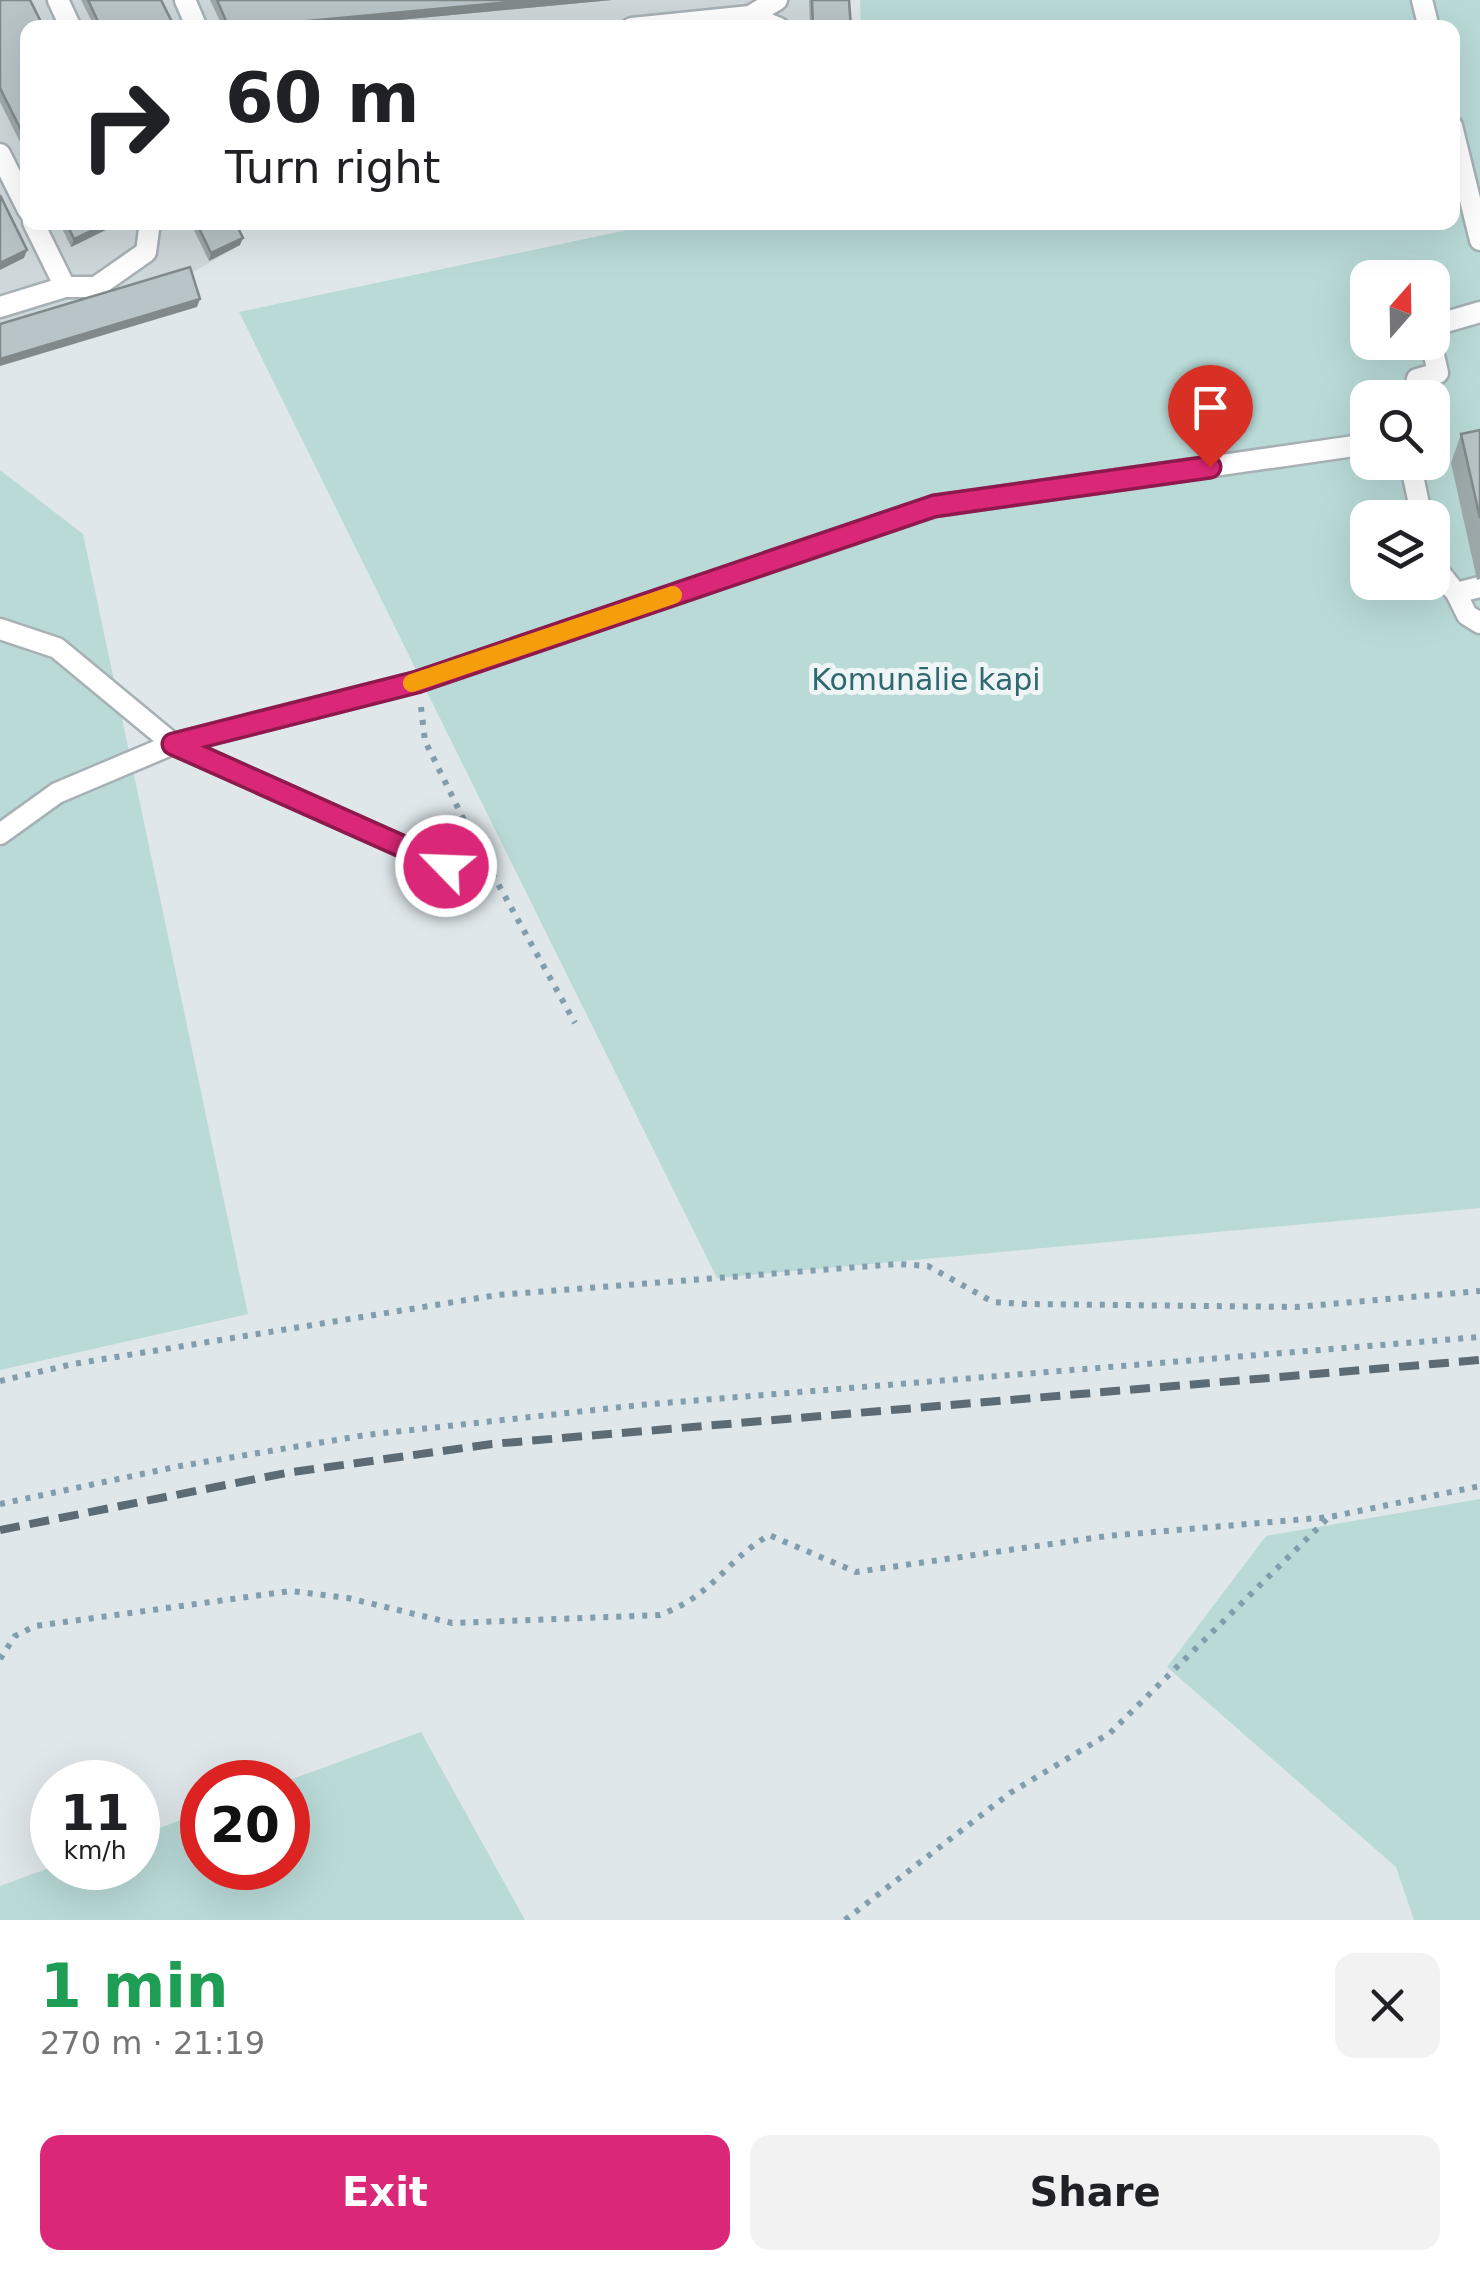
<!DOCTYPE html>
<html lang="en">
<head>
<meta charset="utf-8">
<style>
  :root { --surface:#fff; --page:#f2f2f2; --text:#202124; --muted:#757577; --accent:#db2777 }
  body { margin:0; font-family:"DejaVu Sans",sans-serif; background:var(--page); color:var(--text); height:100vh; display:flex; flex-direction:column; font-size:38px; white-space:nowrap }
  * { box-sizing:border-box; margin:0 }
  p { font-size:32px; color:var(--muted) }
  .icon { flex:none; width:55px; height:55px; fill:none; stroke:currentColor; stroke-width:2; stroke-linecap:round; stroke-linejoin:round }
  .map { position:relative; height:1920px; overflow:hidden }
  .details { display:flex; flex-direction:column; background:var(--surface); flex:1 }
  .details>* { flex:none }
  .top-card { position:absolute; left:20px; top:20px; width:1440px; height:210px; border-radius:20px; box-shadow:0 10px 40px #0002; background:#fff; color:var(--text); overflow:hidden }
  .needle { width:65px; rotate:20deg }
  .tools { position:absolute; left:1350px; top:260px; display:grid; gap:20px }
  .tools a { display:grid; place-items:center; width:100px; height:100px; border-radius:20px; background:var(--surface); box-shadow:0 10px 40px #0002; font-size:50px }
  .speed { position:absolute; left:30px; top:1760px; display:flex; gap:20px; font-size:50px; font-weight:700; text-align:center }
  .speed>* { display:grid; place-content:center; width:130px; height:130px; border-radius:50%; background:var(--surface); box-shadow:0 10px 40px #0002; line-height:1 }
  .speed small { font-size:25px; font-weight:400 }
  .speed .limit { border:15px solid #d22; background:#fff; color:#111 }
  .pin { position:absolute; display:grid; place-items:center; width:85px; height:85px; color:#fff; margin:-102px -42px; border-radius:50% 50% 50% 0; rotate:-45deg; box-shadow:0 0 10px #0007 }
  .pin .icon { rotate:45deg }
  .me { position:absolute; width:110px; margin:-55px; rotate:294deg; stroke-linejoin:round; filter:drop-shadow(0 0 8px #0008) }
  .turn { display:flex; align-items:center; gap:35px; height:210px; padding:0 40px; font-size:45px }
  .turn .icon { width:130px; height:130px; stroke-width:2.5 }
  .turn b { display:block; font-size:70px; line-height:85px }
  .round { display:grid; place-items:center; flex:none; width:105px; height:105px; border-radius:20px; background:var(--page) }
  .summary { display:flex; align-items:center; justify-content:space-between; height:170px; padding:0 40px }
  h1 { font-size:60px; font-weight:700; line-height:75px; color:#1e9e55 }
  .button { display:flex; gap:20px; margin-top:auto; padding:20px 40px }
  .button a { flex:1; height:115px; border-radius:20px; background:var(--accent); color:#fff; font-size:40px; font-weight:700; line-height:115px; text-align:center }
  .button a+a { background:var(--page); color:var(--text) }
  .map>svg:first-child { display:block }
</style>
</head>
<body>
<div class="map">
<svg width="1480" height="1920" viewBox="0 0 1480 1920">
  <rect width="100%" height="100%" fill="#dfe7ea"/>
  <path fill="#ced7d9" d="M0 0H846L847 27 28 28V222L229 223 240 245 188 275 197 307 0 366Z"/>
  <path fill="#b9dad7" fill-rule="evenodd" d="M860 0H1480V1208L717 1278 239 312 660 223 1452 222V28H861ZM1368 278H1432V342H1368ZM1368 398H1432V462H1368ZM1368 518H1432V582H1368Z
    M0 470 83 534 248 1314 0 1370Z
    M1480 1499V1920H1414L1396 1867 1167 1667 1266 1536Z
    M421 1732 525 1920H0V1886L52 1867 138 1868V1836L202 1812V1868H288V1782H284Z"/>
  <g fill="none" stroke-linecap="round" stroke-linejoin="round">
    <defs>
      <path id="lane" d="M58 0 71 28
        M185 0 197 28
        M1422 0 1429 28
        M750 16 779 28
        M632 28 750 16 777 0
        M1452 126 1480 240
        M0 154 28 210
        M33 222 65 287
        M0 307 65 287H96L146 252 150 222
        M1432 326 1480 312
        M1413 398 1417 379 1438 373 1431 342
        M1410 462 1422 518
        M1432 563 1456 593 1480 587
        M1456 593 1467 615 1480 623
        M0 629 57 648 173 744 446 866 474 841
        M0 834 57 793 173 744 417 682 935 506 1368 444"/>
    </defs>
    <use href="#lane" stroke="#a6b0b5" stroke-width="25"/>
    <path stroke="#829dab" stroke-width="6" stroke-dasharray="5 8" stroke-linecap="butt" d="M421 707 425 741 464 820
      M486 862 575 1023
      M0 1381 73 1364 497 1295 898 1264 928 1266 993 1302 1028 1304 1296 1307 1480 1291
      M0 1504 180 1466 366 1435 640 1405 1480 1337
      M0 1659 15 1636 35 1626 291 1591 348 1598 452 1623 660 1615C715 1594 723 1563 769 1535L856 1572 1107 1536 1330 1517 1480 1486
      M845 1920 1010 1793 1110 1733 1329 1517"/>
    <use href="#lane" stroke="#fff" stroke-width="20"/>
    <path stroke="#5c6b74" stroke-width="8" stroke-dasharray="20 10" stroke-linecap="butt" d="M0 1530 286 1473 492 1444 1480 1360"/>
  </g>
  <path fill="#9ea9ab" d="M0 0 28 28V158L0 102Z
    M81 0H161L175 28H95Z
    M210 0H612L314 28H223Z
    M809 0H849L851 28H810Z
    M59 222H122L71 247Z
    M190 222H235L240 245 209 261Z
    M1480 430V579L1477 580 1451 463 1461 434Z"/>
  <path fill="#81898b" d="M531 0H612L314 28H234Z
    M109 222H122L71 247 74 239Z
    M267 222H357L264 229Z
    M243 238 240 245 209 261 211 253Z
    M27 250 24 258 0 270V263Z
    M200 299 197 307 0 366V359Z"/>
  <path fill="#b8c4c7" stroke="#81898b" stroke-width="2.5" d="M0 0H30L44 28H28V144L0 88Z
    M88 0H161L175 28H101Z
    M217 0H531L234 28H229Z
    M812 0H849L851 28H813Z
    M0 195 27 250 0 263Z
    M66 222H109L74 239Z
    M196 222H235L243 238 211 253Z
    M190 267 200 299 0 359V324Z
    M1480 430V518L1461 434Z"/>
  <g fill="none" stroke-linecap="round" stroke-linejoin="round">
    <defs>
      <path id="route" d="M446 866 173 744 417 682 934 506 1210 467"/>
    </defs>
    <use href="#route" stroke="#8e194d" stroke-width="25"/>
    <use href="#route" stroke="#db2777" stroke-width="18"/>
    <path stroke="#f59e0b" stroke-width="18" d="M412 683 673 595"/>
  </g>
  <g text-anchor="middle" stroke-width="10" stroke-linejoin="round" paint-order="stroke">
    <g font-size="30" fill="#2e6a6d" stroke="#eff5f6">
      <text x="926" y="690">Komunālie kapi</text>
    </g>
  </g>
</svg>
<div class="tools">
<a><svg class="needle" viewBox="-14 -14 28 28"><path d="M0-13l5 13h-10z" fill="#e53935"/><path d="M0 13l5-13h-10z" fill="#757577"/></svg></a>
<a><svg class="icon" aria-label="search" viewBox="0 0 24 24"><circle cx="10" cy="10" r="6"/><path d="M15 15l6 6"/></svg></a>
<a><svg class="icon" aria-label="layers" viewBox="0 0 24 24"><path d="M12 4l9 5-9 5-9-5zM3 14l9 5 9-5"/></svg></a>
</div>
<div class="speed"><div>11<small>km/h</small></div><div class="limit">20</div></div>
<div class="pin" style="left:1210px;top:467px;background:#d93025"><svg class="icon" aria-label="arrive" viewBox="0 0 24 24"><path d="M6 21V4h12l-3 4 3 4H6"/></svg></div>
<svg class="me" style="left:446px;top:866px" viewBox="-20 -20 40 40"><circle r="17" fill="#db2777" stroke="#fff" stroke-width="3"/><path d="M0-11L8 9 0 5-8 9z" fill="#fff"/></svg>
<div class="top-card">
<div class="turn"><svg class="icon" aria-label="right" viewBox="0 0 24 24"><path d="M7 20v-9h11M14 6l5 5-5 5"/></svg><div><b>60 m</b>Turn right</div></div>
</div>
</div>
<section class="details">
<div class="summary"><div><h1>1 min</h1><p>270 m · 21:19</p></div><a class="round"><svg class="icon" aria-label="close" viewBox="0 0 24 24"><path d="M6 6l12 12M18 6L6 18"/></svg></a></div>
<div class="button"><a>Exit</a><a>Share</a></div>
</section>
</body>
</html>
